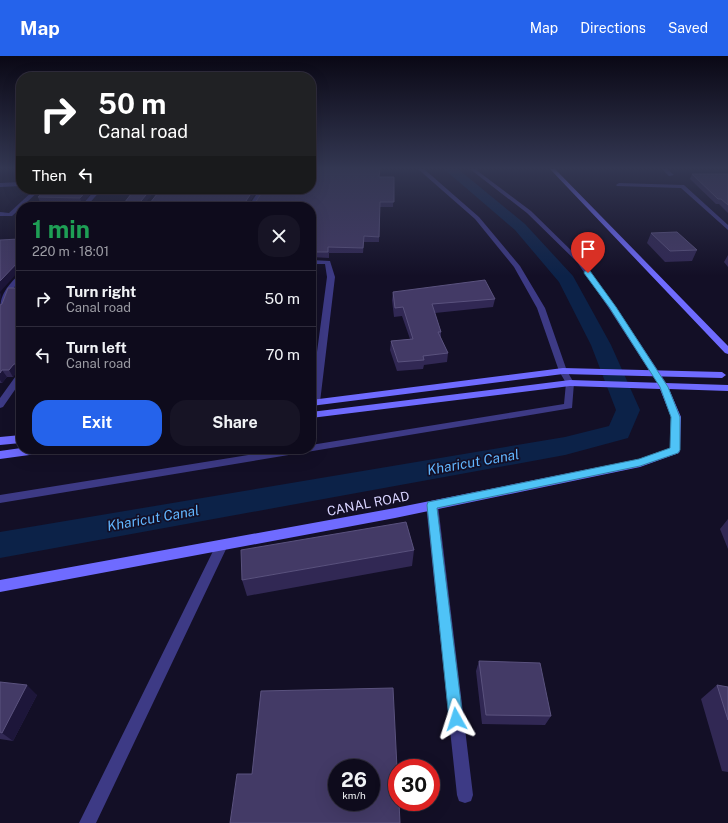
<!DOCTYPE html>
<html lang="en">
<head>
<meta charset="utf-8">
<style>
  :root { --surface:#0e0b1c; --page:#171425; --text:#f1f3f6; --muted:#9b9ba3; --line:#2e2b3b; --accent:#2563eb }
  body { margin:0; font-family:"Public Sans",sans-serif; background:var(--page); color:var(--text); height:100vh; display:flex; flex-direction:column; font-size:15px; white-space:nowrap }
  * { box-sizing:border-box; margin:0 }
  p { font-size:13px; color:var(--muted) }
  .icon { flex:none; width:22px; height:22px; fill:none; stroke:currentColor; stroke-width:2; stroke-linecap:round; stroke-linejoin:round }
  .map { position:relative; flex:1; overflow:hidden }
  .side { position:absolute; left:16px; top:146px; width:300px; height:252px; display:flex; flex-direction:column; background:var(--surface); border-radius:16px; box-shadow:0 4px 16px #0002,0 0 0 1px var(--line) }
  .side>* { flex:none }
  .banner { position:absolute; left:16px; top:16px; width:300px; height:122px; border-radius:16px; box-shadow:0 4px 16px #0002,0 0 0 1px var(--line); background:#202124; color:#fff; overflow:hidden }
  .speed { position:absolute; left:328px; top:703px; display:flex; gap:8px; font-size:20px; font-weight:700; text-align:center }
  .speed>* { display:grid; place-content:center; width:52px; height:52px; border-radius:50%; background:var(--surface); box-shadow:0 4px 16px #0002,0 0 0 1px var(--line); line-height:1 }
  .speed small { font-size:10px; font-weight:400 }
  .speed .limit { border:6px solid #d22; background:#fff; color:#111 }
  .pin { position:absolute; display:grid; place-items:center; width:34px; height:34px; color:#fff; margin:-41px -17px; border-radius:50% 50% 50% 0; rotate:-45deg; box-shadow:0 0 4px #0007 }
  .pin .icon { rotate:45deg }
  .me { position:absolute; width:44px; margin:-22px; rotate:354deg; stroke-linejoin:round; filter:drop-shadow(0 0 3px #0008) }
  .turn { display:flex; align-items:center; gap:14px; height:84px; padding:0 16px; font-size:18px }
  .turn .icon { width:52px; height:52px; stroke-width:2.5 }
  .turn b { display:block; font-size:28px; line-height:34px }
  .then { display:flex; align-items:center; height:38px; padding:0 16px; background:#0003; gap:8px; font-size:15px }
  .round { display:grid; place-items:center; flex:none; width:42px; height:42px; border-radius:16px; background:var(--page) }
  .headline { display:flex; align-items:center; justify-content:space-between; height:68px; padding:0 16px }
  h1 { font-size:24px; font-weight:700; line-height:30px; color:#1e9e55 }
  .button { display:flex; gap:8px; margin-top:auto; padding:8px 16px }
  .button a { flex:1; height:46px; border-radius:16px; background:var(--accent); color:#fff; font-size:16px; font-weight:700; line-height:46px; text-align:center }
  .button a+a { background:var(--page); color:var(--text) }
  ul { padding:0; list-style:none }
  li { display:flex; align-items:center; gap:12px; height:56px; padding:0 16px; border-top:1px solid var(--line) }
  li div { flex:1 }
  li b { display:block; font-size:15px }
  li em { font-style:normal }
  header { display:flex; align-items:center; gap:24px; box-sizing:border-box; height:56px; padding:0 20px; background:var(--accent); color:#fff }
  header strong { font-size:19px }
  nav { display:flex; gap:22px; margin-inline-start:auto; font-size:14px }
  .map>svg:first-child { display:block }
</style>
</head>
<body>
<header>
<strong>Map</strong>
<nav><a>Map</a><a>Directions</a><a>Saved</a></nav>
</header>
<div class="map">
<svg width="728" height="767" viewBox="0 0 728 767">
  <rect width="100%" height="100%" fill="#130f26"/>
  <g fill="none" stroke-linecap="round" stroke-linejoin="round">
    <path fill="#0c2248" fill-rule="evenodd" d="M444 113H458L525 168 573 220 611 289 640 354 628 382 565 399 0 502V476L565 381 609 370 616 354 591 289 559 226 515 174Z"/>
    <path fill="#3d3a85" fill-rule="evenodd" d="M619 127 684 129 728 169V174L681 132 617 130 616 129Z"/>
    <path fill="#3d3a85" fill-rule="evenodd" d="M418 113H424L479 161 520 210 545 252 567 315 574 327 572 352 0 447V439L285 393H311V389L564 348 566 327 559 315 537 252 514 211 475 163Z
      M470 113H475L531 155 581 204 616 251 669 331 667 333H661L608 251 577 206 527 157Z
      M662 113H667L674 119 669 120Z
      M21 126V130L0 131V127Z
      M35 133H41L12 160H0V156L9 157Z
      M96 133H102L86 151H80Z
      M260 133H266L254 151H248Z
      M311 204 330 205 335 221 320 346 315 349 311 347V341L327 221 325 208H311Z
      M21 217V223L12 234 4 254 0 256C0 238 7 231 19 218Z
      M21 316V325L3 351 0 352V342L18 317Z
      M432 445 436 446 438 449 473 739 471 745 465 747 459 745 457 739 426 449 428 446Z
      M222 484 226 485 228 489 96 767H79L218 485Z"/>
    <path fill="#6f6bff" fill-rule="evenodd" d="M550 113H555L728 290V298L725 297Z
      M563 312 722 316 726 319 722 322 563 318 311 350V344Z
      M570 324 728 329V335L669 333 681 361 680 394 679 397 640 411 395 462 0 536V524L395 452 639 403 670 392 671 361 660 333 570 330 311 362V356Z
      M21 379V387L0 389V381Z
      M21 392V393H49L48 396 44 397 0 403V395Z"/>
  </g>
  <path fill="#312854" d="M692 118H728V157L719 148H716L690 123Z
    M379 121H394L393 151H380L379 186H364L363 197H329V202L311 201V151H121L133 136 102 135 101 133H156L145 147H150L161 133H258L249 147H255Z
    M95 133 82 147 40 146 38 141Z
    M651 177 697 194 692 205 665 206 647 187Z
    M728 199V211L724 206Z
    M21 232V318L19 315 17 316 13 321H7L2 327H0V249Z
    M393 236 495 243 493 251 435 257 441 276V282L448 297 447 306 424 309 423 313 397 315 390 294 391 285 410 283 402 260 394 261 392 244Z
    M728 463V493L720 473Z
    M414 494 412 510 247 540 242 524Z
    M479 605 551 660 545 669 482 668 476 615Z
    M0 626 37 639 13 685 0 683Z
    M717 629 728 631V716L722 715 701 643Z"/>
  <path fill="#1d163a" d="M88 133H95L82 147 80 142Z
    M151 133H156L143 150V151L141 145Z
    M254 133H258L247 150 246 145Z
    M19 183 21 188 15 187Z
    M21 203V213L0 236V225Z
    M0 236 1 239 0 247Z
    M16 307 20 314H18L19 315 17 316 13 321 9 314 13 309Z
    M2 314 7 321 2 327 0 324V317Z
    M27 629 37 639 13 685 2 677Z"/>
  <path fill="#433a66" stroke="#5a527e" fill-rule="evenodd" d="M311 113H380L379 121H394V146H380L379 181 364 180 363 192 328 191V196H311V151H121L135 133H151L141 145 142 147H150L161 133H254L246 145V147H255L264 133H311Z
    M692 118H728V149L721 143H718Z
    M47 133H88L80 142 38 141Z
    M677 176 697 194 670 195 651 177Z
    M19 183 15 187H21V203L0 225V184Z
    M485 224 495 243 432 248 441 276H438L448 297 423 300 424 304 398 306 391 285 413 283 403 251 395 252 393 236Z
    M8 232H21V314H18V309L16 307 13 309 9 314H2L0 317V249L2 248Z
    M406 466 414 494 242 524 241 494Z
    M479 605 540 607 551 660 486 659Z
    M0 626 27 629 2 677 0 676Z
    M717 629 728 631V664Z
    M393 632 397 712V746H399L400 767H230L237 718H252L261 635ZM337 712H371V746H337Z"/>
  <linearGradient id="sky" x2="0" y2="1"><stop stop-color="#0a0815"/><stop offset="0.51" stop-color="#333752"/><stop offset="1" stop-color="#333752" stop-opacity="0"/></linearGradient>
  <rect width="728" height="220" fill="url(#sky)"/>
  <path fill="#4fc3f7" stroke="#337fa1" d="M585 215H590L616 251 668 331 680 361V394L678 397 640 410 437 452 463 663 461 668 456 670 451 668 449 663 427 449 428 446 639 403 670 392 671 361 660 331 609 251 584 217Z"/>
  <g text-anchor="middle" stroke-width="3.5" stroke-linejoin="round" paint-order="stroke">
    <g font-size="13" fill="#d9d4ff" stroke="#130f26">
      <text transform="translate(368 447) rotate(-11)" y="5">CANAL ROAD</text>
    </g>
    <g font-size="14" font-style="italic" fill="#62b6ff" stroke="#130f26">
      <text transform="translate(473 406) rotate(-10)" y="5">Kharicut Canal</text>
      <text transform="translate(153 462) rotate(-10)" y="5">Kharicut Canal</text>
    </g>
  </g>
</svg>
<div class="speed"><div>26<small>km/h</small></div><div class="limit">30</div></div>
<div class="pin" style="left:588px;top:217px;background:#d93025"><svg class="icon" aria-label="arrive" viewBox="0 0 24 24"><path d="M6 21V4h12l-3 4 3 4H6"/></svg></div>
<svg class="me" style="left:456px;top:663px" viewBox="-20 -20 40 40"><path d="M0-17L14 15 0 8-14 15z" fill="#4fc3f7" stroke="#fff" stroke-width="4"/></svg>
<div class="banner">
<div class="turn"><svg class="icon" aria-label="right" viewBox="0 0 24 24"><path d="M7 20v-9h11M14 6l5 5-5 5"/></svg><div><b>50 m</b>Canal road</div></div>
<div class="then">Then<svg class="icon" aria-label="left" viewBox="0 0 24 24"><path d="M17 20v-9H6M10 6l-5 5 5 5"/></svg></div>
</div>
<section class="side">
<div class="headline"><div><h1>1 min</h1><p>220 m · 18:01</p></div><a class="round"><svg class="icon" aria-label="close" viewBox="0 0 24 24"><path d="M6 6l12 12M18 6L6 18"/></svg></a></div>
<ul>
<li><svg class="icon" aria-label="right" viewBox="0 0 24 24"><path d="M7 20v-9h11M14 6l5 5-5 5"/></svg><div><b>Turn right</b><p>Canal road</p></div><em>50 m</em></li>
<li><svg class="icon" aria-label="left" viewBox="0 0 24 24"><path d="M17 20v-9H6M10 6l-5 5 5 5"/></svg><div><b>Turn left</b><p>Canal road</p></div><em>70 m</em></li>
</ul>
<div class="button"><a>Exit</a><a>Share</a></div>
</section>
</div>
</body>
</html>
